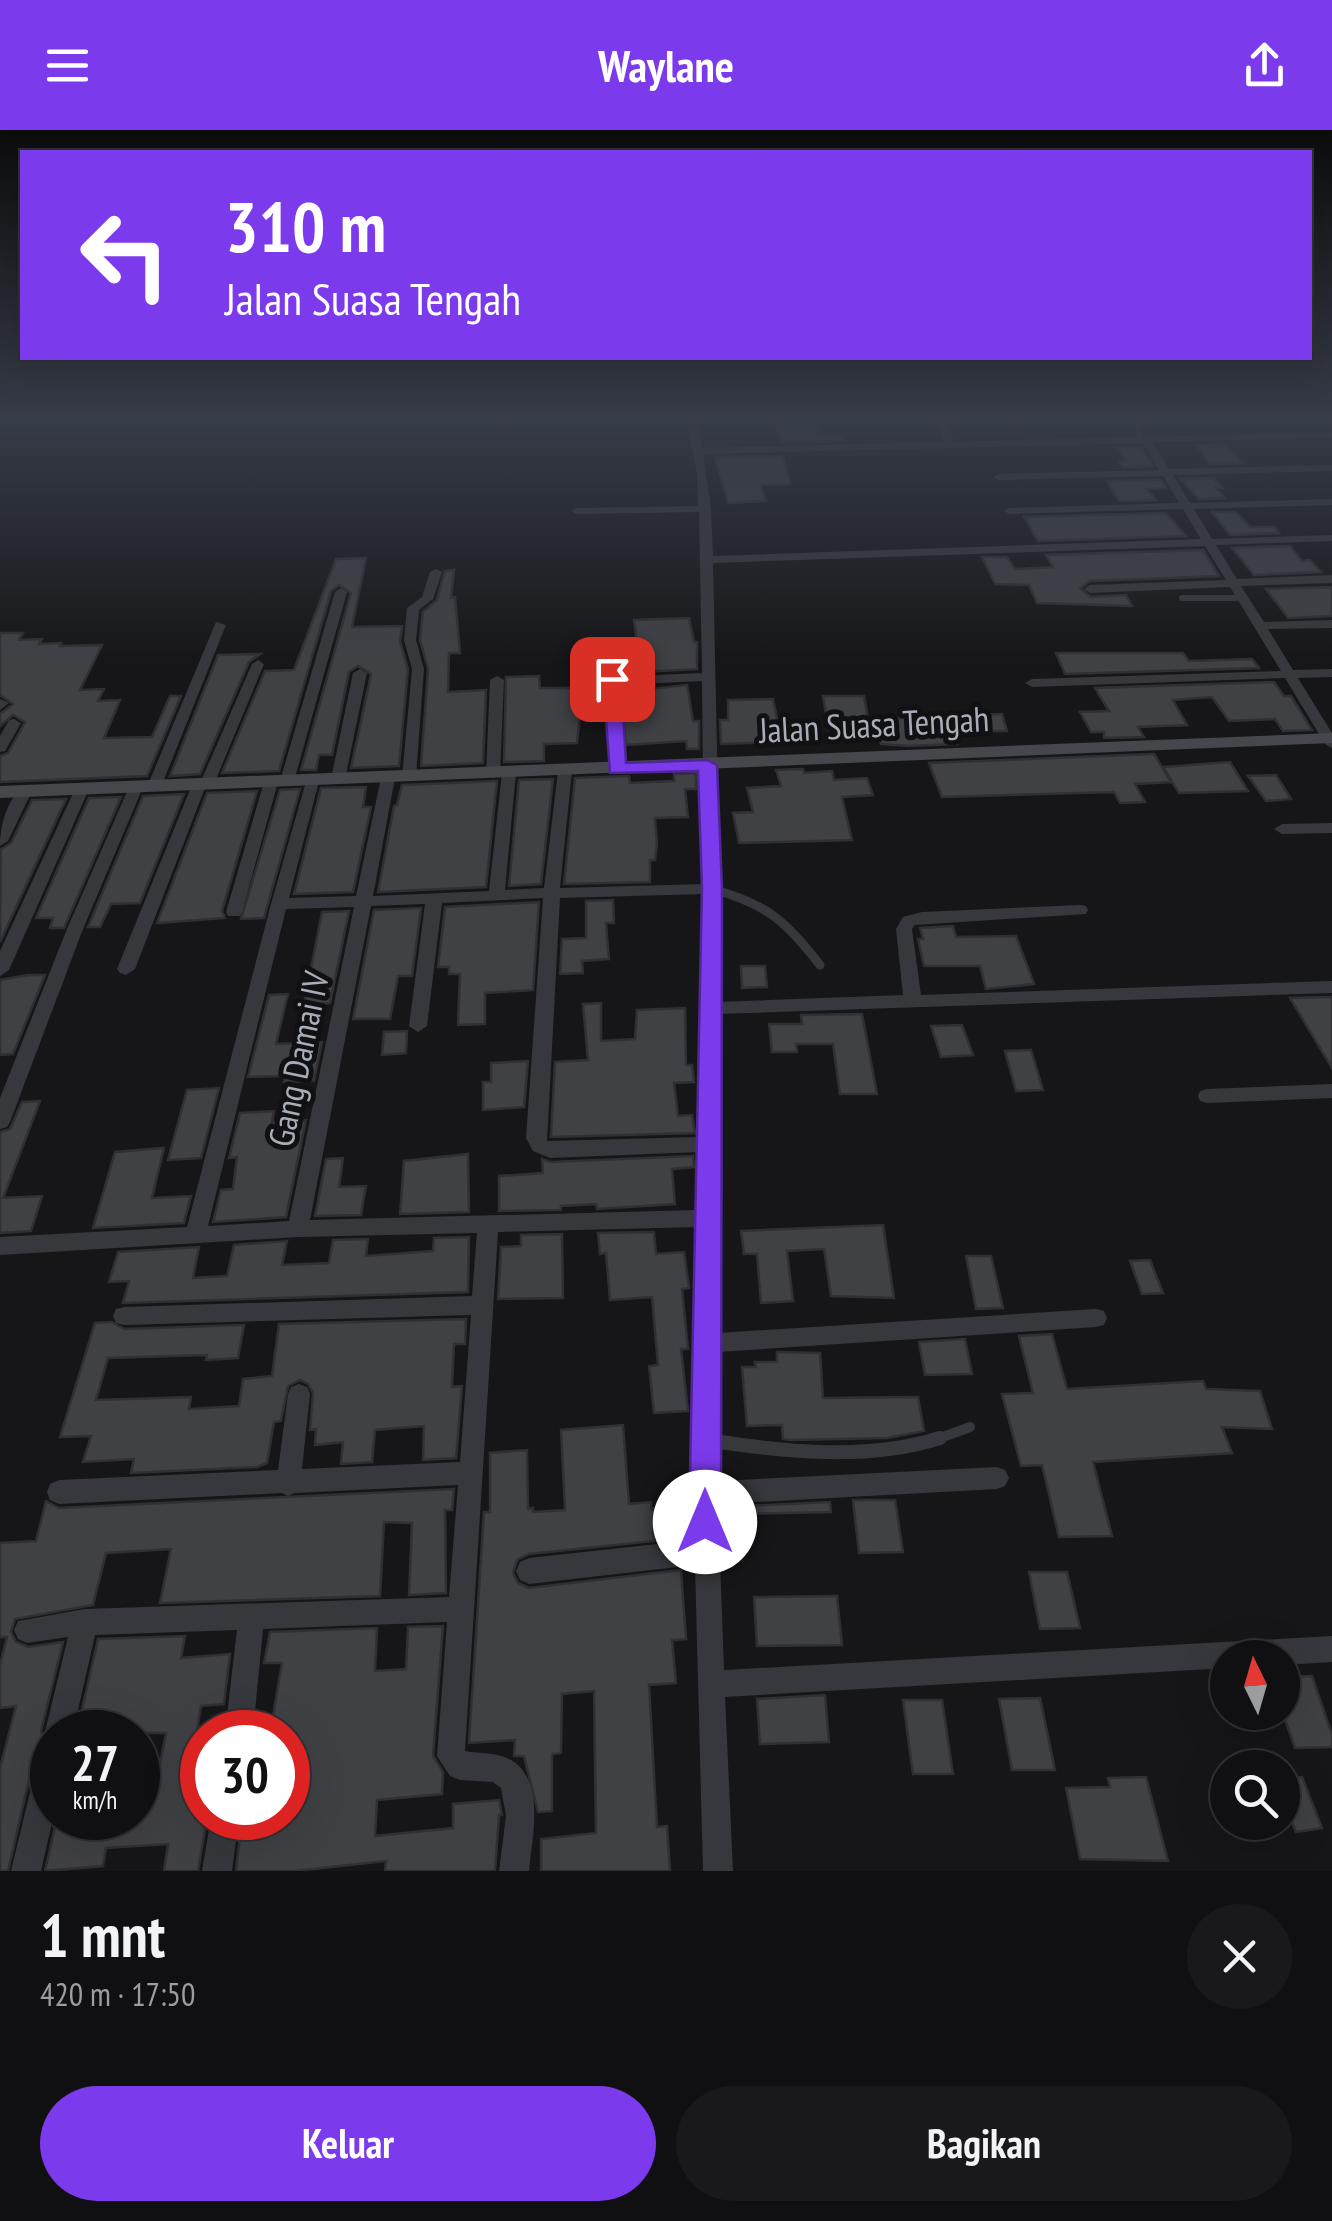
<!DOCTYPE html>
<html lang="id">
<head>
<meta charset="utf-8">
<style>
  :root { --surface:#101012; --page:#19191b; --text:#f1f3f6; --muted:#9c9d9f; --line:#303032; --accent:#7c3aed }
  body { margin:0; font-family:"PT Sans Narrow",sans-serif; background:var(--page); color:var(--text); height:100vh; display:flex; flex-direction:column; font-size:38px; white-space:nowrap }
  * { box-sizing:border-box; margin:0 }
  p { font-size:32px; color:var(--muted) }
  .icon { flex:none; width:55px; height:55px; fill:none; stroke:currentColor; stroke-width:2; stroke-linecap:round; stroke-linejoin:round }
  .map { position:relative; height:1741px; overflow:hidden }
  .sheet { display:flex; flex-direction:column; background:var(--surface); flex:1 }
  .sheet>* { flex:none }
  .guide { position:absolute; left:20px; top:20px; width:1292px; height:210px; border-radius:0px; box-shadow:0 10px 40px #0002,0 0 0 2px var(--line); background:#7c3aed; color:#fff; overflow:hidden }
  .needle { width:65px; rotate:355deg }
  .fabs { position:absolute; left:1210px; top:1510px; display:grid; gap:20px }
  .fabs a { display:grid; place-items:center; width:90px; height:90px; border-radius:50%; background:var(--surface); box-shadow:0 10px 40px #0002,0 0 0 2px var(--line); font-size:50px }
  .speed { position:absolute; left:30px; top:1580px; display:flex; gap:20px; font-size:50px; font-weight:700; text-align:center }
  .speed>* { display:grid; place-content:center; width:130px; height:130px; border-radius:50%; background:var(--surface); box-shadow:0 10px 40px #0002,0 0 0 2px var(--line); line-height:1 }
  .speed small { font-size:25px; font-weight:400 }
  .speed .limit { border:15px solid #d22; background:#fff; color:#111 }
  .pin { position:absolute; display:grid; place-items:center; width:85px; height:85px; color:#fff; margin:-42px; border-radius:20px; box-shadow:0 5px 15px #0006 }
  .me { position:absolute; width:110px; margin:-55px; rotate:0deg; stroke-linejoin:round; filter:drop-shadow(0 0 8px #0008) }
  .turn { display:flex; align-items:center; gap:35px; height:210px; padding:0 40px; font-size:45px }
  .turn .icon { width:130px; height:130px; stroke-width:2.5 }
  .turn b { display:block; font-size:70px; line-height:85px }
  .round { display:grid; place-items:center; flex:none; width:105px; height:105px; border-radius:52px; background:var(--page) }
  .overview { display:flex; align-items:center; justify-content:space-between; height:170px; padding:0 40px }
  h1 { font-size:60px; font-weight:800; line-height:75px }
  .action { display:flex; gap:20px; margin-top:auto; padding:20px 40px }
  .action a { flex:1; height:115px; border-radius:60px; background:var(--accent); color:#fff; font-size:40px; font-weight:800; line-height:115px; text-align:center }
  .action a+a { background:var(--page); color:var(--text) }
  header { display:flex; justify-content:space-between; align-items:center; height:130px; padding:0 40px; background:var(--accent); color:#fff; font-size:45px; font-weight:800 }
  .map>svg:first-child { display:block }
</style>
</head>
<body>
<header><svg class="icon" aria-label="menu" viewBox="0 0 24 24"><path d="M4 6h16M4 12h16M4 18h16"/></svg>Waylane<svg class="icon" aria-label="share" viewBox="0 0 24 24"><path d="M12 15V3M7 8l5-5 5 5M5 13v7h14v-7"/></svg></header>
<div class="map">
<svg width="1332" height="1741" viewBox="0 0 1332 1741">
  <rect width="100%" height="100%" fill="#161618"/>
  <path fill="#404145" stroke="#303034" stroke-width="2.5" d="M775 291H816L821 305H842L844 311 781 312Z
    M1225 314 1243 333 1209 334 1197 315Z
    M1116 317H1141L1153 336 1123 337 1118 331H1127Z
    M783 326 790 354 761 355 766 371 728 373 715 327Z
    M1214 348 1223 358H1216L1225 368 1199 369 1180 349Z
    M1161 350 1166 358 1147 359 1156 370 1119 371 1107 351Z
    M1212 382H1236L1250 397H1274L1279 403 1230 405Z
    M1166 383 1186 406 1038 411 1024 387Z
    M1290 416 1302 431 1310 430 1321 442 1254 445 1232 418Z
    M1203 420 1219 446 1090 451 1080 458 1090 467 1126 465 1132 476 1037 473 1029 455 995 454 982 427H1007L1015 439 1053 437 1046 425Z
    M366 428 352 497 402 496 400 511 408 539 399 636 351 638 371 544 358 536 349 542 332 625H319L316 640H301L351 463 339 455 331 461 279 641 222 643 265 541 294 540 336 429Z
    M454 440 451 468 455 467 460 523H449L448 562 486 560 483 633 421 636 428 539 420 510 423 482 437 470 445 441Z
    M1332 457V486L1288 488 1266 459Z
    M689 488 694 512H697V539L641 542 634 490Z
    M0 503H23L19 510 42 509 39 514 61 513 60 516 102 515 80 560 104 559 98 571 120 570 104 608 152 607 170 566H181L147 646 0 652V626L8 623 25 592 13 585 0 596V584L13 574 0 565Z
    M1056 523H1183L1189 531 1252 529 1259 538 1065 544Z
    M260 524 249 532 200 644 170 646 218 525Z
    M539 546 540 558H583L577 613 544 614V631L504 632 506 547Z
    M1274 552 1284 566H1291L1312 600 1283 601 1275 589 1229 591 1212 567 1173 570 1187 595 1138 597 1144 607 1104 608V602H1091L1080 582 1109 581 1095 558Z
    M687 555 693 591H699V619H687L686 611 626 615 621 562Z
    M823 566H864L868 589 1002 584 1007 601H952L957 614 908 616 881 614 879 608H830Z
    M773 569 782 612 721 614 720 590H728V570Z
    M1154 624 1171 652 1135 654 1145 672 1120 673 1114 662 942 667 929 633Z
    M1230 632 1248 661 1179 663 1163 637Z
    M803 639 804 643 832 641 834 650 867 648 873 665 842 667 852 710 739 713 733 683 753 682 747 658 781 656 776 640Z
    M696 643V659H685L688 687 655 688 657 714 655 730H650V752L564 754 575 648 629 646 630 653 674 651V644Z
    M1276 645 1291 669 1266 671 1248 646Z
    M553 649 541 754 509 756 519 650Z
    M497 651 486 757 378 762 394 676 397 675 402 655Z
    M366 657 363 677H371L353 762 294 764 321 658Z
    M300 659 264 788 241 789 280 660Z
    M257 661 222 781 225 788 157 793 207 663Z
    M184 664 140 773 111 774 100 797H88L143 666Z
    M121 667 64 798H50L53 788H36L89 668Z
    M66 669 0 812 1 719 11 713 32 670Z
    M613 770 614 793H606L609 829 582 831 583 843 560 844 562 809 586 808V771Z
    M539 772 533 860 485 863V894L458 895 460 844H449V837H438L445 777Z
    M421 778 412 846H398L390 889H353L374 780Z
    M349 781 330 873 304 875 322 782Z
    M953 796 956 807 1016 806 1034 854 986 859 980 836H924L918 809H923L920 798Z
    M741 836H765L767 857 742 858Z
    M28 845H45L13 924 0 925V850Z
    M288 864 276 914 322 912 314 951 284 952 285 946 248 947 269 865Z
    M1332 867V938L1290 868Z
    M601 873V911L635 909 637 880 685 878 686 935H692L694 952 674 953 678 986 692 985 695 1003 551 1007 555 932 588 930 583 874Z
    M862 884 877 964H840L833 914H796L797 922H772L769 894H802L801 885Z
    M962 895 973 925 941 927 931 896Z
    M407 901 406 923 382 925 384 902Z
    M1031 920 1043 960 1016 961 1005 921Z
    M528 931 524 977 483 980V952H491V933Z
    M219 958 201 1028 168 1030 187 960Z
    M40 971 3 1068 42 1066 31 1101 0 1103V1002L10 999 22 972Z
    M274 981 272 992 306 990 286 1087 213 1092 221 1060 233 1059 237 1027 229 1028 240 983Z
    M164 1018 152 1068 191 1066 184 1093 93 1098 115 1022Z
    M468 1024 469 1082 400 1084 404 1031Z
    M693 1026 694 1037 672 1039 675 1074 597 1079 596 1074 561 1076V1080L499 1081V1046L543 1043 542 1029 550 1032Z
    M343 1028 339 1057 366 1056 361 1085 315 1086 326 1029Z
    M883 1095 894 1168 831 1166 824 1119 787 1121 793 1171 761 1173 757 1124H744L741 1101Z
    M654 1102 656 1124 684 1122 689 1158 682 1159 688 1219H681L688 1281 654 1283 649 1236 658 1235 652 1167 610 1170 606 1123 600 1124 598 1103Z
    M562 1104 563 1168 498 1169 501 1117 521 1116V1105Z
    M469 1107 468 1162 123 1173 129 1151 109 1152 118 1122 199 1117 193 1148 227 1146 234 1115 287 1111 282 1135 329 1133 333 1110 368 1109 366 1126 433 1121 434 1108Z
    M966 1126H991L1003 1178 976 1179Z
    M1150 1130 1163 1163 1142 1164 1130 1131Z
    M466 1189 465 1214H454L452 1257 462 1256 456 1328 423 1330 424 1296 375 1300 372 1332 341 1334 343 1312 315 1315 316 1299 310 1300 313 1263 308 1254 300 1250 288 1256 281 1291 274 1292 267 1333 257 1337 131 1343 134 1329 83 1332 91 1306 60 1307 95 1193 112 1192 124 1199 244 1195 238 1228 206 1230 207 1225 108 1228 96 1270 191 1267 189 1279 239 1276 243 1249 272 1246 279 1194Z
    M1052 1204 1067 1259 1203 1251 1206 1259 1260 1261 1272 1299 1222 1297 1232 1323 1093 1332 1112 1406 1059 1407 1042 1335 1021 1336 1002 1264 1033 1263 1019 1206Z
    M965 1209 972 1244 925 1245 919 1212Z
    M777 1222 820 1223 823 1268 918 1267 924 1301 887 1308 791 1310 783 1309 782 1295 747 1296 742 1237H756L755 1232H777Z
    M623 1295 629 1374 651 1372V1379L691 1375 690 1396 653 1400 654 1411 529 1424 517 1430 513 1443 518 1453 529 1458 681 1440 686 1509 672 1510 676 1553 649 1555 657 1697 667 1696 670 1741H541V1709L596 1703 594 1561 562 1564 561 1623 552 1624V1681L538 1682 524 1626H514L515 1610 469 1613 484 1382H490V1323L527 1320 528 1379 533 1378V1382L565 1380 561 1300Z
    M454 1359 452 1380H445L446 1463 409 1465 412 1393 384 1392 380 1466 160 1473 171 1419 106 1423 93 1475 15 1489 11 1502 16 1512 28 1517 63 1512 41 1601 46 1614 39 1618 34 1628 8 1741H0V1638L16 1576 0 1578V1535L7 1507H0V1413L36 1411 46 1371 59 1378Z
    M853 1370H895L903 1422 859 1423Z
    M830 1372 831 1382 745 1384 744 1376Z
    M1029 1442H1067L1080 1498 1040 1499Z
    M837 1466 842 1515 757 1516 754 1467Z
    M443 1496 433 1626 443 1642 442 1664 377 1670 375 1706 453 1698V1674L499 1670 502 1685H499L495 1741H385L386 1731 295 1741H236L242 1688H288V1597H271L282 1533H264L270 1502 377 1498 375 1541 406 1539 408 1497Z
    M185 1506 181 1528 230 1524 224 1574 201 1576 194 1618H202V1688H207L198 1741H164L168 1714 106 1718 103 1736 45 1741 57 1688H138V1672L153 1671 166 1603 77 1602 98 1509Z
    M1312 1546 1332 1605V1617L1295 1618 1282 1581V1547Z
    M825 1565 829 1612 760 1614 757 1569Z
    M1040 1568 1055 1640H1012L999 1569Z
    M903 1570H942L953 1644H913Z
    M1146 1647 1168 1731 1080 1729 1066 1658 1110 1657 1108 1648Z
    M1302 1647 1322 1698 1296 1702 1282 1667V1649Z"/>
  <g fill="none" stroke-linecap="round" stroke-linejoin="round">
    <path stroke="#37383d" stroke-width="5" d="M1140 310 1137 297 1147 291
      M1182 468H1241"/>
    <path stroke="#37383d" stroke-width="6" d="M1182 468H1241"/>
    <path stroke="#37383d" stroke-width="9" d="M712 759C767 774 786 791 820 835"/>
    <path stroke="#37383d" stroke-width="10" d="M708 1310 712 1311
      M932 1311 970 1297"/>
    <path stroke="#37383d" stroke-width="14" d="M708 1310C782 1322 867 1331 940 1308"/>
    <path fill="#37383d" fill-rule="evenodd" d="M687 291H697L702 318 944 312 935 291H945L954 312 1332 302V308L1152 312 1169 339 1332 335V341L1173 345 1190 373 1332 369V375L1194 379 1212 409 1332 405V411L1216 415 1237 449 1332 445V453L1241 456 1264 492 1332 490V498L1268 499 1293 540 1332 539V547L1298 548 1332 603V618L1325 614 1285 548 1032 557 1025 553 1032 549 1281 541 1230 457 1090 463 1084 459 1090 455 1226 450 1205 416 713 433 720 759 719 872 903 865 896 799 903 787 922 782 1080 775 1086 776 1088 780 1086 784 915 795 912 799 921 865 1332 851V863L719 884 718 1083 721 1088 718 1094V1203L1096 1179 1104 1181 1107 1188 1104 1195 1096 1197 718 1222 717 1351 997 1337 1005 1340 1009 1348 1005 1356 997 1359 718 1374 724 1540 1332 1506V1532L1282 1535V1528H1228V1538L725 1567 733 1741H703L695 1435 529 1454 520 1450 516 1441 520 1432 529 1428 694 1410 698 1097 498 1102 465 1621C480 1624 497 1622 511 1630 546 1651 532 1708 529 1741H499L506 1686 501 1658 493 1652 460 1650 450 1646 437 1626 447 1492 263 1499 253 1602H225L237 1500 95 1505 73 1602H52V1613L49 1612 45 1602 68 1507 27 1513 18 1509 14 1500 18 1491 85 1479 449 1467 458 1355 295 1363 288 1366 282 1363 59 1374 50 1370 47 1362 50 1354 59 1350 278 1340 288 1264 291 1257 299 1254 307 1257 310 1264 302 1339 460 1332 471 1185 124 1195 116 1193 113 1186 116 1179 124 1177 472 1166 477 1103 298 1107 0 1125V1107L187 1097 271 774 307 648 312 647 319 651 289 768 356 766 381 648 388 644 395 648 373 766 489 761 502 643 509 639 516 643 505 760 544 758 558 641 565 637 572 641 560 758 704 754 702 551 617 555 624 639 617 643 610 639 603 551 610 547 702 543 699 382 576 384 571 381 576 378 698 376 697 344ZM1143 313 1159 340 998 344 993 347 998 350 1163 346 1179 373 1009 378 1004 381 1009 384 1183 379 1201 409 713 426 711 379 703 324ZM704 764 699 1007 547 1011 560 768ZM543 768 526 1008 533 1021 550 1028 699 1022 698 1080 310 1090 371 776 425 774 409 896 418 902 427 896 442 773ZM354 777 289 1091 208 1096 286 779Z
      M436 439 442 442 433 469 419 480 416 510 424 539 416 647 409 651 402 647 412 539 404 510 407 478 422 467 430 442Z
      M341 458 347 462 294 651 287 655 282 654 280 651 335 462Z
      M216 492 226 495 161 657 154 661 149 660 147 657Z
      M258 530 264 534 214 654 205 658 135 839 126 845 120 843 117 839 192 655 201 651 252 534Z
      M360 539 367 543 345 649 338 653 331 649 353 543Z
      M497 546 504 550 500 644 493 648 486 644 490 550Z
      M0 569 9 573 0 580Z
      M14 589 21 593 5 621 0 622V606L9 590Z
      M271 648 278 652 242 782 240 786H228L226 782 264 652Z
      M136 653 143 657 83 799 10 992 7 997 0 999V968L67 799 129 657Z
      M82 655 89 659 9 840 0 846V821L75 659Z
      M25 657 32 661 8 711 0 716C0 696 7 667 25 657Z
      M1332 693V703L1282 704 1274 699 1282 694Z
      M1332 954V968L1207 973 1200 971 1198 966 1200 961 1207 959Z
      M52 1615 53 1688 41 1741H11L38 1629 42 1619Z
      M211 1688H239L232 1741H202Z"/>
    <path fill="#45474d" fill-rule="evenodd" d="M1332 603V613L0 668V656Z"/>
  </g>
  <linearGradient id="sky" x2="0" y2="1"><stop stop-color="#0c0c0d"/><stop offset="0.54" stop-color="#363c48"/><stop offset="1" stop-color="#363c48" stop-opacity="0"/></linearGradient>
  <rect width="1332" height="534" fill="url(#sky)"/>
  <path fill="#7c3aed" stroke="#51269a" stroke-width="2.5" d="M612 544 621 549 626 633 707 630 717 635 722 758 721 1392 716 1403 705 1407 694 1403 689 1392 702 758 698 641 610 643 603 549Z"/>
  <g text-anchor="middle" stroke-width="10" stroke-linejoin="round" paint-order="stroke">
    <g font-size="35" fill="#a8adb8" stroke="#111113">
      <text transform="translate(874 595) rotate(-3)" y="12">Jalan Suasa Tengah</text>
      <text transform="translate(299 929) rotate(-78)" y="12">Gang Damai IV</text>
    </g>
  </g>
</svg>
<div class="fabs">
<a><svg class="needle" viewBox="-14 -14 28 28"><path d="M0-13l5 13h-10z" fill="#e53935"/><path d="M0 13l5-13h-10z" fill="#9c9d9f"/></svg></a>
<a><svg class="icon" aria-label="search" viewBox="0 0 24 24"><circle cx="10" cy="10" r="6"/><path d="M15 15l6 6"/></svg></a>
</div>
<div class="speed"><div>27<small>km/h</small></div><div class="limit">30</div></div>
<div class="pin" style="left:612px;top:549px;background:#d93025"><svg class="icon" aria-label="arrive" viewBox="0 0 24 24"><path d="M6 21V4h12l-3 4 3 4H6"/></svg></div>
<svg class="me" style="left:705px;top:1392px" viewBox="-20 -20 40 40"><circle r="19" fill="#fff"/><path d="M0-13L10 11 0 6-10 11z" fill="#7c3aed"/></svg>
<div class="guide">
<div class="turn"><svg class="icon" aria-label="left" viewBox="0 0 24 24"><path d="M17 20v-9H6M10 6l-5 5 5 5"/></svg><div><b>310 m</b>Jalan Suasa Tengah</div></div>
</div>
</div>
<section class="sheet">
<div class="overview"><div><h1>1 mnt</h1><p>420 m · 17:50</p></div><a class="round"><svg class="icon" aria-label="close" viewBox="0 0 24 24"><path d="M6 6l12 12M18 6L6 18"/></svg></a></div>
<div class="action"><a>Keluar</a><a>Bagikan</a></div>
</section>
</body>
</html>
